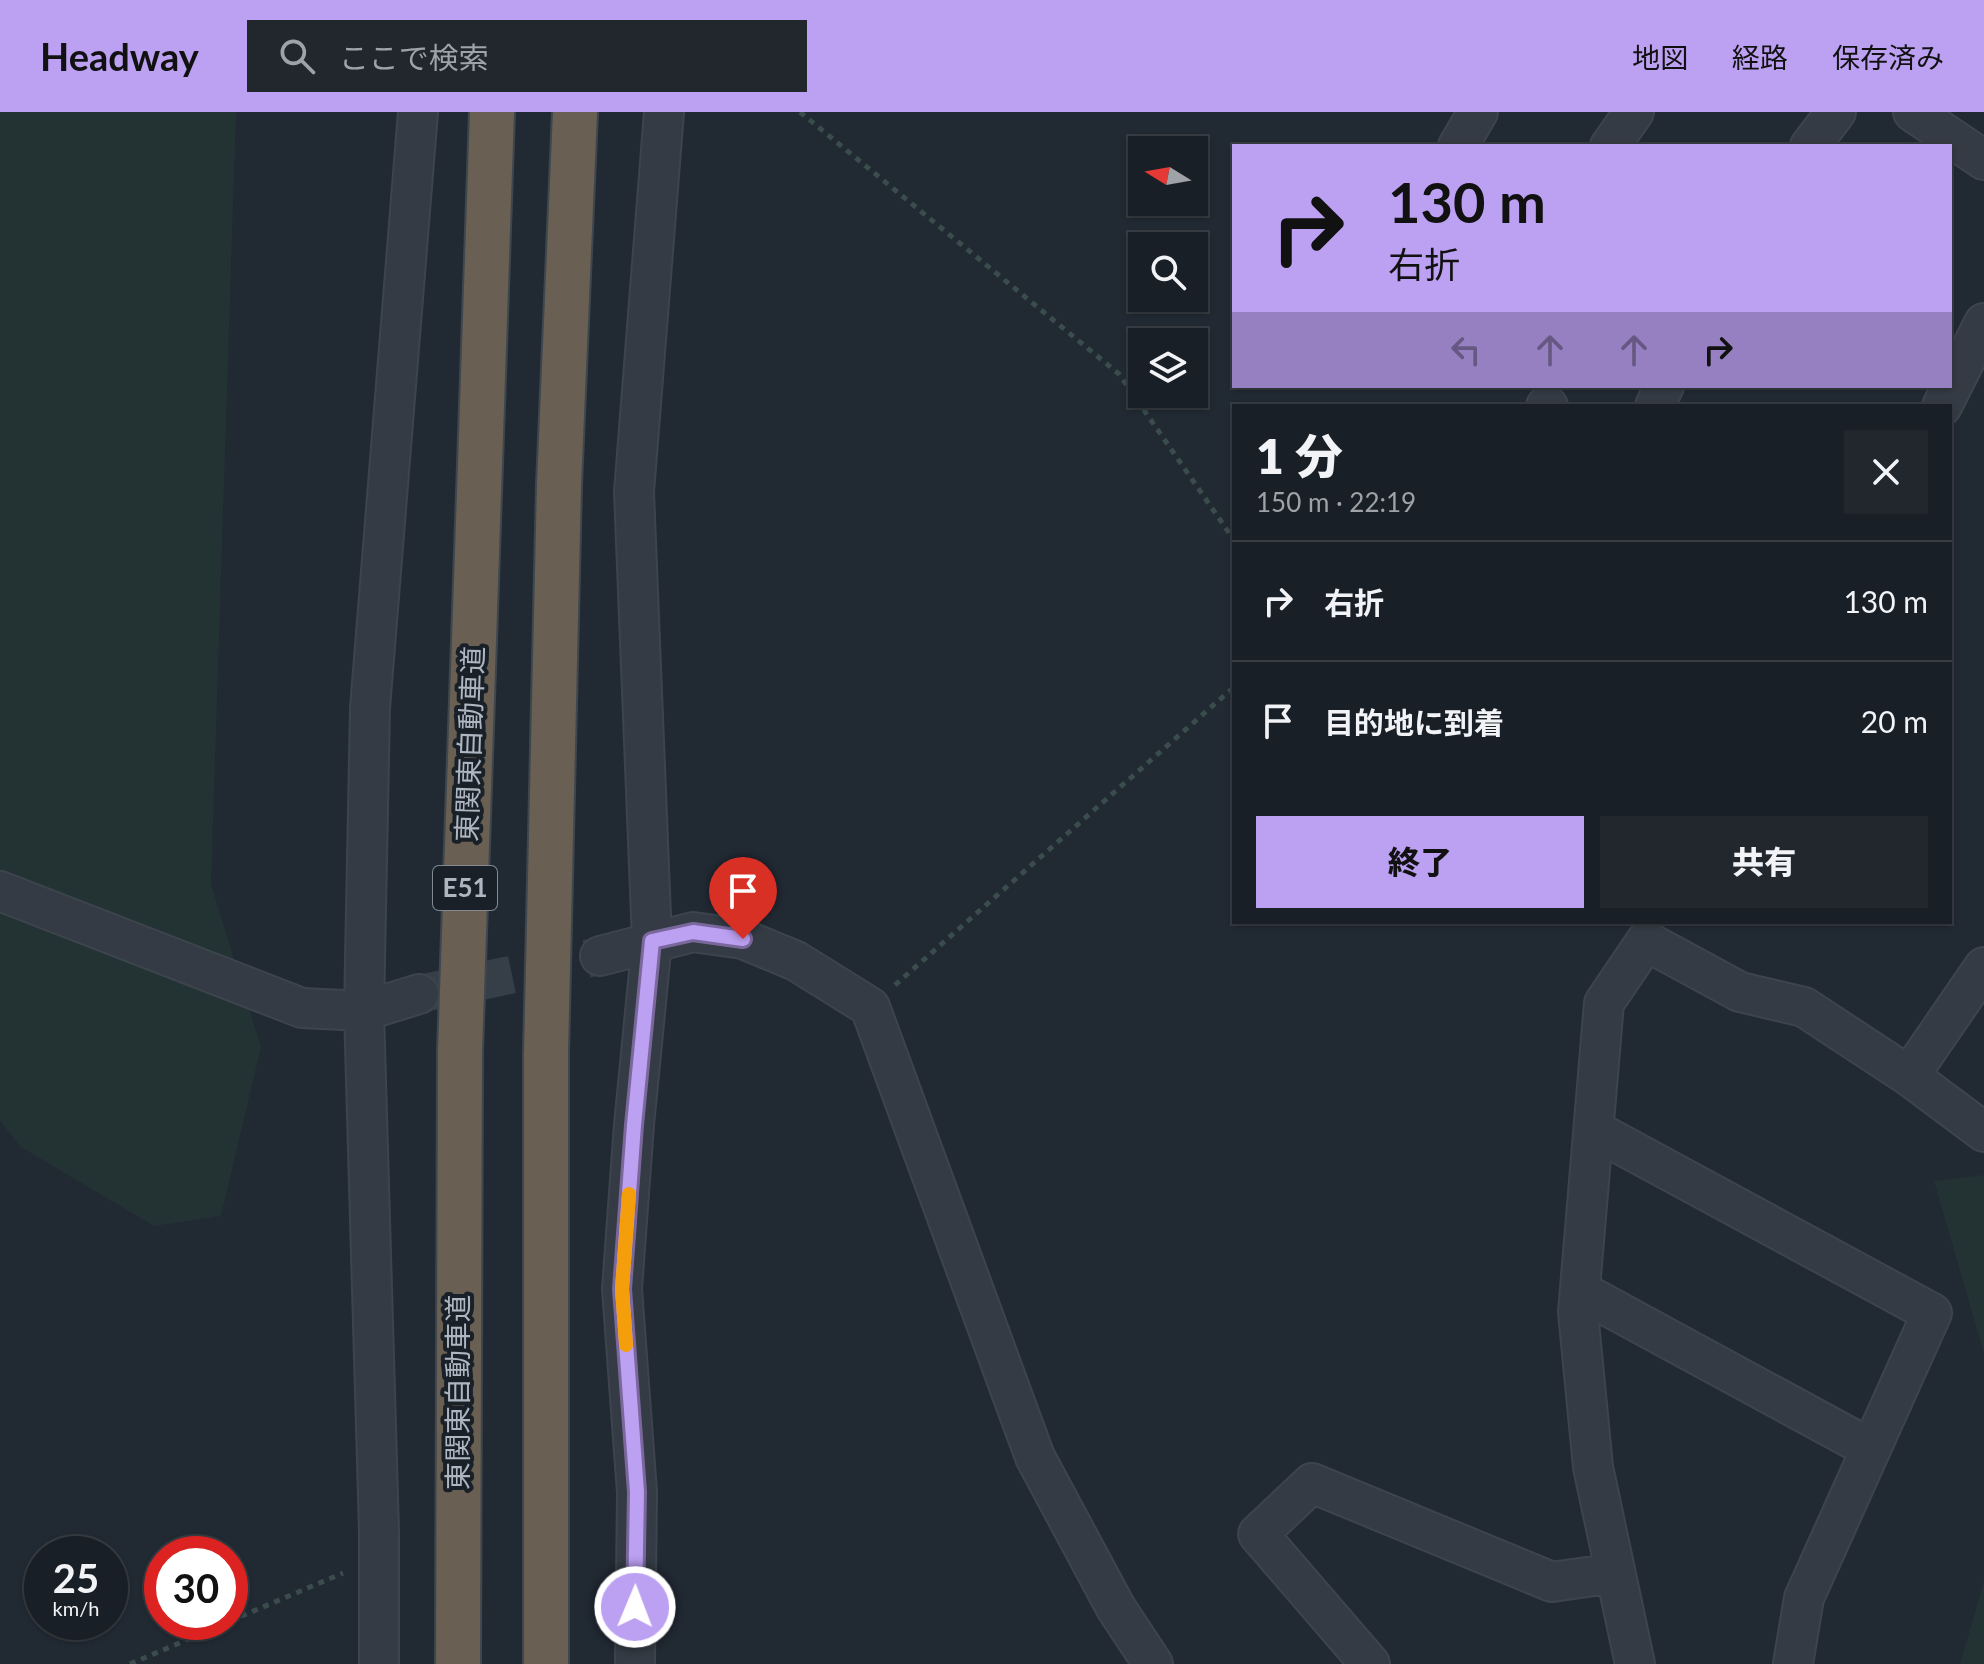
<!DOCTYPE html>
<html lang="ja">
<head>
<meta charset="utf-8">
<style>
  :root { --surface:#191f26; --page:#22272e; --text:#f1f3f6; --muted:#9fa2a7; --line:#373d43; --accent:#bca0f2 }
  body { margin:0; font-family:Lato,"Noto Sans JP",sans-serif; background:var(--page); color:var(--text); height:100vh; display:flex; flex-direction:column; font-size:30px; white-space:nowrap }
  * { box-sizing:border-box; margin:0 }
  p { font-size:26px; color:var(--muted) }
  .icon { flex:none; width:44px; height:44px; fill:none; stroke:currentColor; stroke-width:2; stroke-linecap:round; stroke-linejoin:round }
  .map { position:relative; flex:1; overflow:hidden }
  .sheet { position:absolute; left:1232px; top:292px; width:720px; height:520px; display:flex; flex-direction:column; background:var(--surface); border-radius:0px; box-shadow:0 2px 6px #0004,0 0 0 2px var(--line) }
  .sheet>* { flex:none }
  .hud { position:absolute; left:1232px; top:32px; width:720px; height:244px; border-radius:0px; box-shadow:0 2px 6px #0004,0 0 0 2px var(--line); background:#bca0f2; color:#111; overflow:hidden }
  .needle { width:52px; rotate:281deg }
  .tools { position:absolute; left:1128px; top:24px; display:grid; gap:16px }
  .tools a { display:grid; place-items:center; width:80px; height:80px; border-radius:0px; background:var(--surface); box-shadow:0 2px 6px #0004,0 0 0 2px var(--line); font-size:40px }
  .speed { position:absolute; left:24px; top:1424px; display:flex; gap:16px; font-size:40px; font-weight:700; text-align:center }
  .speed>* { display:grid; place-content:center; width:104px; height:104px; border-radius:50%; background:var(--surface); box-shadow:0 2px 6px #0004,0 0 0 2px var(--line); line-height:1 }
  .speed small { font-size:20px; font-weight:400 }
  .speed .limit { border:12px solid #d22; background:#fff; color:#111 }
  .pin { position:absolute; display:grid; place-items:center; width:68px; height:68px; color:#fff; margin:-82px -34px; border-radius:50% 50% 50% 0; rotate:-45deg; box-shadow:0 0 8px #0007 }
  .pin .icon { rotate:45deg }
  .me { position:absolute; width:88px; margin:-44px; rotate:1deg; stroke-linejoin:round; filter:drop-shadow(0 0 6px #0008) }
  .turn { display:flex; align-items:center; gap:28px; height:168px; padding:0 24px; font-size:36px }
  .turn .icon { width:104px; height:104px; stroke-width:2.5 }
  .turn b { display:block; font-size:56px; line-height:68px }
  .lanes { display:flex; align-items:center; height:76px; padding:0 24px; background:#0003; justify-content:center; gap:40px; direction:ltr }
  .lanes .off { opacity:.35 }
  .round { display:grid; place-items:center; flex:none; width:84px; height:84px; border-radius:0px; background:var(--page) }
  .headline { display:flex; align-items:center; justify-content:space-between; height:136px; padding:0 24px }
  h1 { font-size:48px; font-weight:800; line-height:60px }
  .primary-button { display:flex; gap:16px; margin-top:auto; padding:16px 24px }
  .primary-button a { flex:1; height:92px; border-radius:0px; background:var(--accent); color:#111; font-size:32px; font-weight:800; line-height:92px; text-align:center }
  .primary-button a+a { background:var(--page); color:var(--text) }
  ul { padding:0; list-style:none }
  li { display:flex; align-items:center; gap:24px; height:120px; padding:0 24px; border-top:2px solid var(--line) }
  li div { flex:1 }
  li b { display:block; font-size:30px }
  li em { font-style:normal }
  header { display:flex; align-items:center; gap:48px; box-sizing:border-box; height:112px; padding:0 40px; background:var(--accent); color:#111 }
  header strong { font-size:38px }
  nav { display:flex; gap:44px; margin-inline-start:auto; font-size:28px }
  .search { width:560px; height:72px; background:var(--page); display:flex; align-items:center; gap:20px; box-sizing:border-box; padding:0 28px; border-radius:0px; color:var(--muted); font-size:30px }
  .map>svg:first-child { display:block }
</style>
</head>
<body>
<header>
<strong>Headway</strong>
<div class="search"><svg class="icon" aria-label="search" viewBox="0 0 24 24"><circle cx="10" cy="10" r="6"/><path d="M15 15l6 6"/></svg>ここで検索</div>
<nav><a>地図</a><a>経路</a><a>保存済み</a></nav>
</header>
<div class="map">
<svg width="1984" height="1552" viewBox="0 0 1984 1552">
  <rect width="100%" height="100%" fill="#212933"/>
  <path fill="#233334" d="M0 0H236L211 772 261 935 221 1104 154 1114 21 1035 0 1009Z
    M1984 1063V1241L1934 1069Z
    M1984 1469V1552H1960Z"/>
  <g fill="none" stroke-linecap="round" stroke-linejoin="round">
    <path stroke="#363e48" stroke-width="38" stroke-dasharray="38 19" stroke-linecap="butt" d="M419 882 600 844"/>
    <defs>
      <path id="minor" d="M1913 0 1984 48
        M1458 34 1478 0
        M1610 34 1634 0
        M1810 34 1836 0
        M1546 294H1548
        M1655 294 1664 274
        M1942 294 1984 211
        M0 779 302 896 364 899 419 882
        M600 844 693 820 743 827 796 849 870 895 1035 1345 1116 1496 1153 1552
        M1984 855 1909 964 1984 1020
        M1594 1018 1932 1201 1804 1486 1793 1552
        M1580 1179 1871 1337
        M379 1552V1419L364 899 370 596 418 0
        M635 1552 637 1380 622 1177 634 1013 652 829 634 380 664 0
        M1370 1552 1258 1422 1312 1371 1552 1470 1615 1461
        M1635 1552 1593 1355 1578 1200 1604 891 1646 829 1740 880 1804 895 1909 964"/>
      <path id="highway" d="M458 1552 460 939 492 0
        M546 1552V942L559 373 575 0"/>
    </defs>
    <use href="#minor" stroke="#3d444d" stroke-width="42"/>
    <use href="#highway" stroke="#3e464e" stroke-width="48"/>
    <path stroke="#3b4c4c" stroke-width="5" stroke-dasharray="6 6" stroke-linecap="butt" d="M800 0 1119 262 1234 428
      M895 873 1234 575
      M230 1509 343 1461
      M130 1552 229 1510"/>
    <use href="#minor" stroke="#343b44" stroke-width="38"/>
    <use href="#highway" stroke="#695f52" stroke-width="44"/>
  </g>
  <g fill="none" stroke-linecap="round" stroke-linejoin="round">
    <defs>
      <path id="route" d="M635 1495 637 1380 622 1177 634 1013 652 829 693 820 743 827"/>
    </defs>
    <use href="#route" stroke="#7a689d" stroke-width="20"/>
    <use href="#route" stroke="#bca0f2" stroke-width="14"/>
    <path stroke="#f59e0b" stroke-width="14" d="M626 1233 622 1177 629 1082"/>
  </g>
  <g text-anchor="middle" stroke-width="8" stroke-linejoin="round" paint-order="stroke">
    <rect fill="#192028" stroke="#818993" stroke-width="2" x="433" y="754" width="64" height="44" rx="6"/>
    <g font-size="26" font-weight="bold" fill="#aeb6c1">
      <text x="465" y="785">E51</text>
    </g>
    <g font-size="28" fill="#aeb6c1" stroke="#192028">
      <text transform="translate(470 632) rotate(-88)" y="10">東関東自動車道</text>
      <text transform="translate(458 1280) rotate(-90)" y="10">東関東自動車道</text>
    </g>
  </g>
</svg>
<div class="tools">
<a><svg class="needle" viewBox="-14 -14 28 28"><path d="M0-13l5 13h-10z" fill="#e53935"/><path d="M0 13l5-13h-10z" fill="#9fa2a7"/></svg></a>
<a><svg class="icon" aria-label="search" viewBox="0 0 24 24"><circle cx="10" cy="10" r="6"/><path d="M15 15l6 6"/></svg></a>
<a><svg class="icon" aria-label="layers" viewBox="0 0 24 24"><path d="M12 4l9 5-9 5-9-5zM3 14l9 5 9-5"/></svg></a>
</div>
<div class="speed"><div>25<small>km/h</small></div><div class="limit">30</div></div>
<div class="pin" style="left:743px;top:827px;background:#d93025"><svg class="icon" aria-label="arrive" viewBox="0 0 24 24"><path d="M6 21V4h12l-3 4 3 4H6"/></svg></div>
<svg class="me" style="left:635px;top:1495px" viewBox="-20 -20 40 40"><circle r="17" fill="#bca0f2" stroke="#fff" stroke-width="3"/><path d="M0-11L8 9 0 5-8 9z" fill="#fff"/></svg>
<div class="hud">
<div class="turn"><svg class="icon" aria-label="right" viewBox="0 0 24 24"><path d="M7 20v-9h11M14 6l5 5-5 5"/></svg><div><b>130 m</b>右折</div></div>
<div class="lanes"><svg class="icon off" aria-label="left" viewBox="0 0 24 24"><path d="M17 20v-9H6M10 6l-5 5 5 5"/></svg><svg class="icon off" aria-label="ahead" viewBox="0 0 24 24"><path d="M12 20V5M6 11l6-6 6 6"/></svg><svg class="icon off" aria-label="ahead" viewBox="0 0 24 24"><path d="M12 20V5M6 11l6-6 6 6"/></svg><svg class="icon" aria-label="right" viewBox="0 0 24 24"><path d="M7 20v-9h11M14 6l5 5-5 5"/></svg></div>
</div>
<section class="sheet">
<div class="headline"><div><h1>1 分</h1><p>150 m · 22:19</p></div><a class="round"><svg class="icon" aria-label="close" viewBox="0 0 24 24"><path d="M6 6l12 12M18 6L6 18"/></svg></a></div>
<ul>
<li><svg class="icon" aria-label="right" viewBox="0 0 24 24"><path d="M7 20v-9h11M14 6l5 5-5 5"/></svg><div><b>右折</b></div><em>130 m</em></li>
<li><svg class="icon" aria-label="arrive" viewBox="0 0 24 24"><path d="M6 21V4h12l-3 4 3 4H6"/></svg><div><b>目的地に到着</b></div><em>20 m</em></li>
</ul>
<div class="primary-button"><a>終了</a><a>共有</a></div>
</section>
</div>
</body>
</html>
